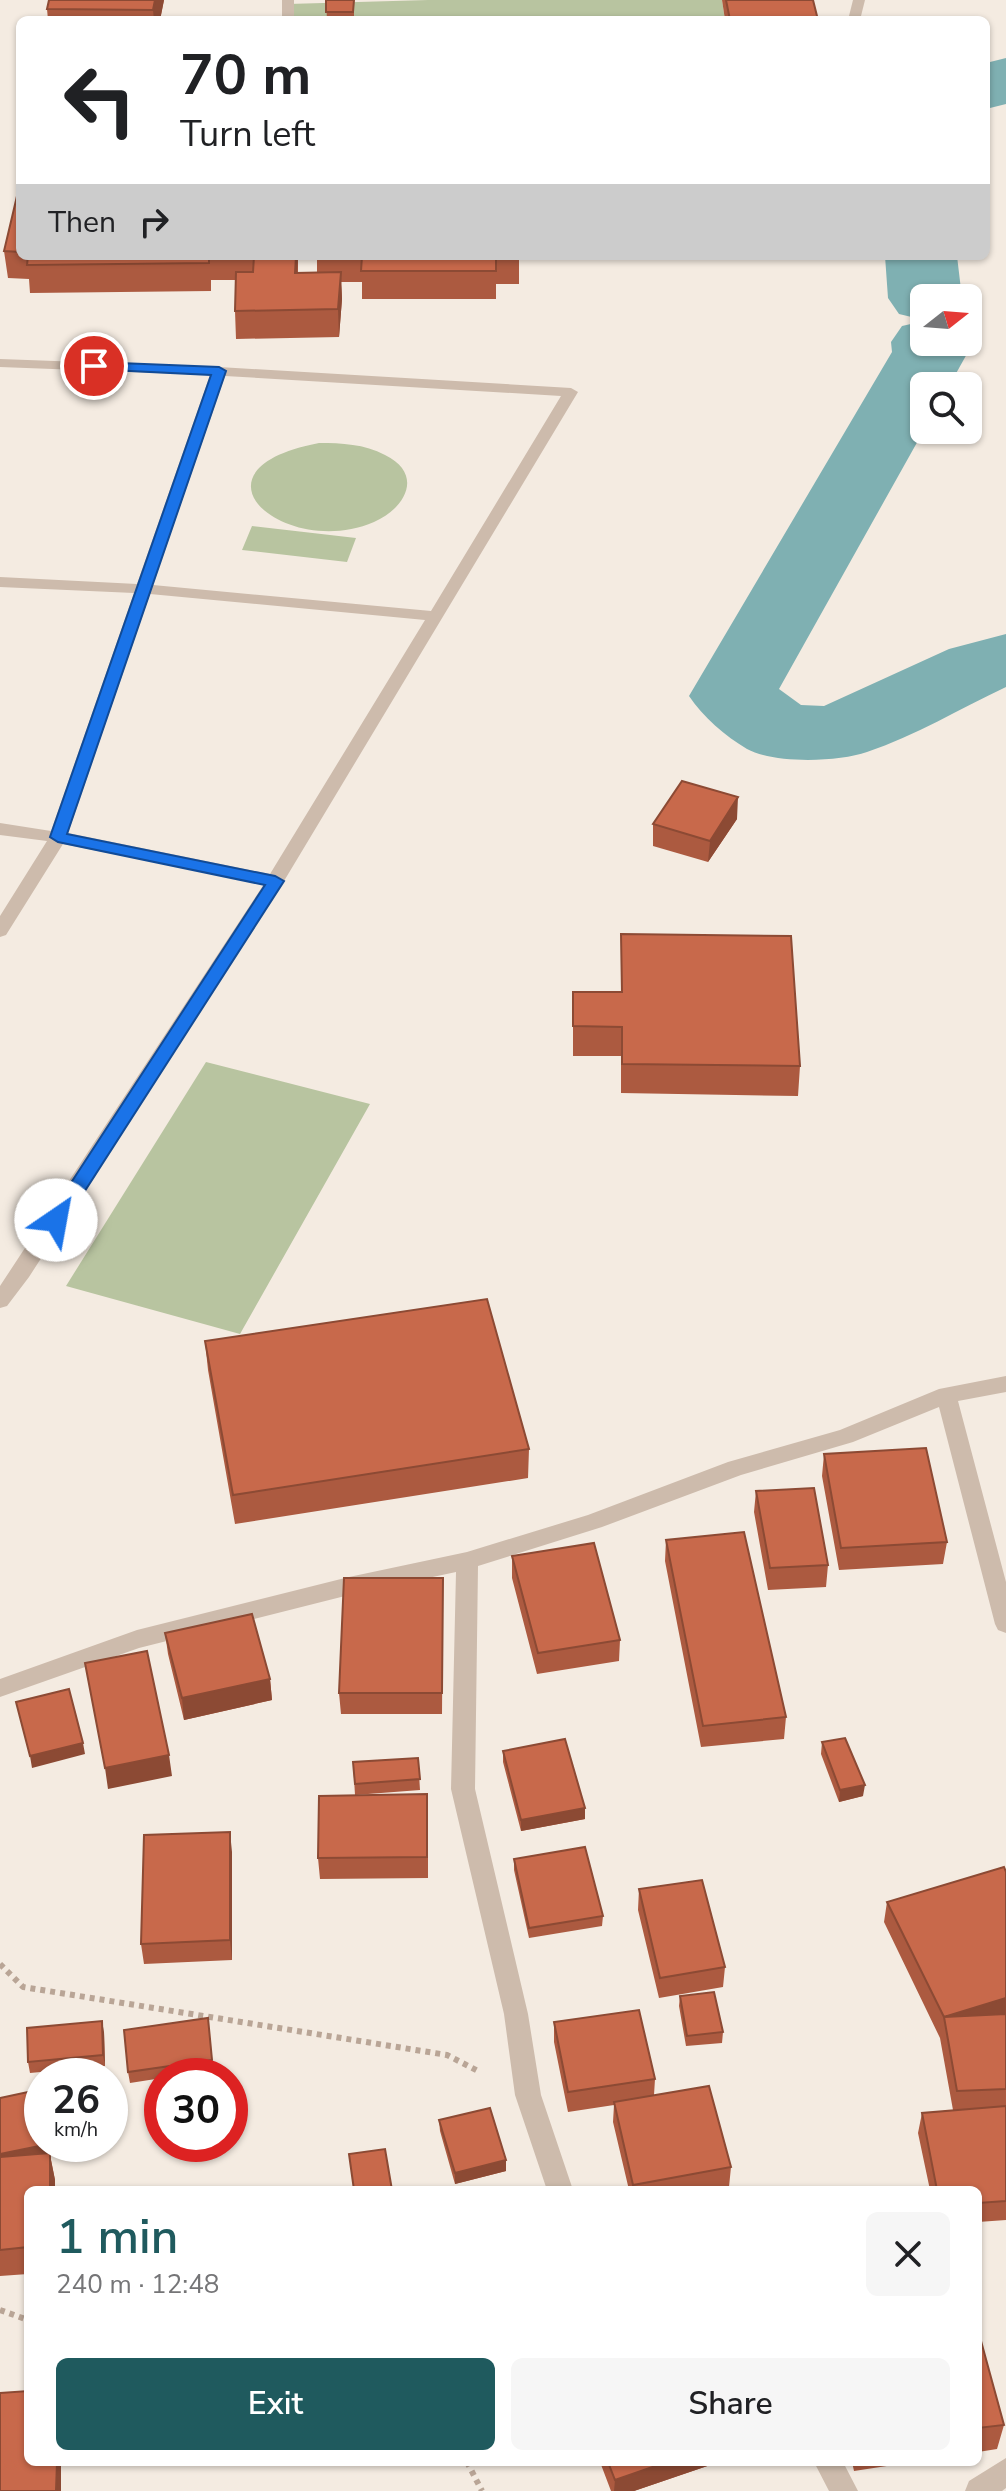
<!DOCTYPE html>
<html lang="en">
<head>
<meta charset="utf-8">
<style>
  :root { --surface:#fff; --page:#f6f6f6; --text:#202124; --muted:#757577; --accent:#1f5a5e }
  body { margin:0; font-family:"Nunito Sans",sans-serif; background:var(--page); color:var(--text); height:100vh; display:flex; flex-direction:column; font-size:30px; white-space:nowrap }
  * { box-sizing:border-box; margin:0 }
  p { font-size:26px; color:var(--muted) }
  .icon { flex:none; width:44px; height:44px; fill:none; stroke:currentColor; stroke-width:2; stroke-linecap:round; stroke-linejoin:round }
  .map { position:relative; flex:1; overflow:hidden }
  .sheet { position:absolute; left:24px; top:2186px; width:958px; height:280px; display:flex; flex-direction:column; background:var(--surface); border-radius:12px; box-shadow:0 2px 6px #0004 }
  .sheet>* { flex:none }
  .hud { position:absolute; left:16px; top:16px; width:974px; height:244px; border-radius:12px; box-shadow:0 2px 6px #0004; background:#fff; color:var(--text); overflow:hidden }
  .needle { width:52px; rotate:73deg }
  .buttons { position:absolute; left:910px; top:284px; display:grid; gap:16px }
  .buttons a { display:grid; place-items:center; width:72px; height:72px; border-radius:12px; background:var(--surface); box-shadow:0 2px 6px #0004; font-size:40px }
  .speed { position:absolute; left:24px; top:2058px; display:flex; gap:16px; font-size:40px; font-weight:700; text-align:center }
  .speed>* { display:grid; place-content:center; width:104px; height:104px; border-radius:50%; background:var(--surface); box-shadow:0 2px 6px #0004; line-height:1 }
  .speed small { font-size:20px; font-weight:400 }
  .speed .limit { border:12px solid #d22; background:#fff; color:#111 }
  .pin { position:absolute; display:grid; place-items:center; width:68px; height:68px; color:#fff; margin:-34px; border:4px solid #fff; border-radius:50%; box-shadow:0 2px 8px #0007 }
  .me { position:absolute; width:88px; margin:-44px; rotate:33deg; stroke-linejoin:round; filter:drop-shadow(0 0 6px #0008) }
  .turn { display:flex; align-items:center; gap:28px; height:168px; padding:0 32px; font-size:36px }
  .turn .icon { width:104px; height:104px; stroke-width:2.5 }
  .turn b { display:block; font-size:56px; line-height:68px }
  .then { display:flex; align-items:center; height:76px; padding:0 32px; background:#0003; gap:16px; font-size:30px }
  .round { display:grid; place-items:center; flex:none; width:84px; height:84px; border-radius:12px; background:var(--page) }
  .summary { display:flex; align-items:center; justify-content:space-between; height:136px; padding:0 32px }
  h1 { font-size:48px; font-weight:600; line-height:60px; color:var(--accent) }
  .primary-button { display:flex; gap:16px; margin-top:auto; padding:16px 32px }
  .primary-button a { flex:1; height:92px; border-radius:12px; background:var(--accent); color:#fff; font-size:32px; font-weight:600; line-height:92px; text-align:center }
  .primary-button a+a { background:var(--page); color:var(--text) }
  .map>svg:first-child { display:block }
</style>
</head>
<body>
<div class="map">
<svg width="1006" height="2491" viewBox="0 0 1006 2491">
  <rect width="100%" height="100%" fill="#f4ebe1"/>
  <path fill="#b8c4a0" d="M428 0H722L725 20H288V4Z
    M319 443C342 443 364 444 385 455 424 474 406 508 374 522 286 560 178 470 319 443Z
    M252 526 356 538 347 562 242 550Z
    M206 1062 370 1104 240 1334 66 1286Z"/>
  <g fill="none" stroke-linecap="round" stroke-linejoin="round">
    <path fill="#7fb0b2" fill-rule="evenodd" d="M1006 58V104L986 109V63Z
      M885 256H957L962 298H924V320L899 314 888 298Z
      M924 321V342H967L968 352 949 386H924V430L779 689 801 705 824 706 949 649 1006 634V687C961 708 915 736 867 752 838 762 775 764 747 749 725 736 703 717 689 696L892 352 891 342 902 326Z"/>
    <path stroke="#b9a596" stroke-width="6" stroke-dasharray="5 5" stroke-linecap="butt" d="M0 1964 23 1987 447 2055 480 2072
      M0 2310 28 2320
      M467 2462 482 2491"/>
    <path fill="#cdbbac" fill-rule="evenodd" d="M282 0H294V20H282Z
      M853 0H865L860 20H848Z
      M0 359 219 367 571 388 578 392 284 881 29 1277 7 1306 0 1308V1286L264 884 63 844 6 935 0 937V916L47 841 0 835V823L51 831 134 593 0 587V577L137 584 210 375 0 367ZM225 376 561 396 431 611 153 585ZM150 594 425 620 270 874 68 833Z
      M1006 1376V1392L958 1401 1006 1582V1633L998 1630 995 1624 939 1407 853 1442 741 1475 602 1527 478 1566 475 1789 528 2014 541 2095 573 2190H547L515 2095 504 2014 451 1789 456 1572 349 1595 139 1648 0 1697V1679L137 1630 349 1577 467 1552 588 1515 728 1462 840 1430 939 1389Z
      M1006 2458V2488L1002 2491H965L969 2481Z
      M814 2462H843L858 2491H829Z"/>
  </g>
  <path fill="#ac5a40" d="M49 0H164L160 20H48L47 9Z
    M326 0H354V20H327Z
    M722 0H813L818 20H725Z
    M20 196V256H298V273H317V256H519V284H496V299H362V282H341L342 299 339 337 236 339 235 311 236 280H211V291L30 293 29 279 8 278 4 251Z
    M737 819 708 862 653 846V824Z
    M621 934 800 1066 798 1096 621 1093V1056H573V992H621Z
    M205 1341 529 1449 528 1478 235 1524 208 1370Z
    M824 1454 947 1542 943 1564 839 1570 822 1476Z
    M756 1491 828 1565 826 1587 768 1590 754 1512Z
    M666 1540 786 1717 784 1739 701 1747 665 1561Z
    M512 1556 620 1640 619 1661 537 1674 512 1578Z
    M443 1578 442 1714H341L339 1693Z
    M165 1633 270 1679 272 1700 184 1720 168 1654Z
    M822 1742 863 1796 839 1802 821 1754Z
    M503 1751 585 1819 521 1831 503 1762Z
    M418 1758 420 1790 355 1795 353 1762Z
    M428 1815V1878L320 1879 318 1858Z
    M232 1852V1960L144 1964 141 1944Z
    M514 1859 603 1916 602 1926 529 1938 514 1870Z
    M1006 1872V2220L978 2222V2190H930L918 2133 922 2113 953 2110 940 2038 884 1922 887 1902Z
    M639 1889 725 1967 723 1987 659 1998 638 1910Z
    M680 1996 723 2032 722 2043 686 2046 679 2006Z
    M208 2018 213 2071 175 2076H162V2078L130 2083 128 2072Z
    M554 2022 655 2079 654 2095 731 2167 729 2187 711 2190H629L613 2122 614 2105 568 2112 554 2042Z
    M104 2032 105 2066 30 2073 28 2062Z
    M0 2098 67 2151 50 2155 55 2180 28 2190V2274L0 2276Z
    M439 2120 506 2171 455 2184 440 2131Z
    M978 2330 1004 2425 997 2449 978 2452Z
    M600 2462H719L634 2491H611Z
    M852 2462H913L854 2471Z"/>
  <path fill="#8c4a34" d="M155 0H164L160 20H154L153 10Z
    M296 256H298L296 301 295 273Z
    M341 272 342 299 339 337 338 309Z
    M738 797 737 819 708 862 710 841Z
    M270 1679 272 1700 184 1720 182 1698Z
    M83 1743 85 1754 32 1768 30 1756Z
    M169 1755 172 1776 108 1789 105 1768Z
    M865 1785 863 1796 839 1802 840 1790Z
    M585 1808V1819L521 1831V1820Z
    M230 1832 232 1852V1960L230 1940Z
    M1006 1998V2017H944Z
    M102 2021 104 2032 105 2066 103 2055Z
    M49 2144H66L67 2151 50 2155 55 2180V2190H50L0 2165V2154Z
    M506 2160V2171L455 2184V2173Z
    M57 2462H61V2491H56Z
    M667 2462H719L634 2491H614L615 2480Z"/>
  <path fill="#c8694b" stroke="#8c4a34" stroke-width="2" d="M49 0H155L153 10 47 9Z
    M326 0H354L353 12H326Z
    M726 0H813L818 20H730Z
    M17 196H20V252L4 251Z
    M28 256H209V263L27 265Z
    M254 256H296L295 273 341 272 338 309 235 311 236 272H253Z
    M362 256H519H496V271H361Z
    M682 781 738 797 710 841 653 824Z
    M621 934 791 936 800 1066 622 1064V1027L573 1026V992H622Z
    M487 1299 529 1449 233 1495 205 1341Z
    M926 1448 947 1542 841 1548 824 1454Z
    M814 1488 828 1565 770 1568 756 1491Z
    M744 1532 786 1717 703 1726 666 1540Z
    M594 1543 620 1640 538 1653 512 1556Z
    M344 1578H443L442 1693H339Z
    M252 1614 270 1679 182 1698 165 1633Z
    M147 1651 169 1755 105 1768 85 1663Z
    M69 1689 83 1743 30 1756 16 1702Z
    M845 1738 865 1785 840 1790 822 1742Z
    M565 1739 585 1808 521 1820 503 1751Z
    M418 1758 420 1779 355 1784 353 1762Z
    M427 1794V1857L318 1858 319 1796Z
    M230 1832V1940L141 1944 144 1835Z
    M585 1847 603 1916 529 1928 514 1859Z
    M1004 1867 1006 1872V1998L944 2017 887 1902Z
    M702 1880 725 1967 660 1978 639 1889Z
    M714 1992 723 2032 687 2036 680 1996Z
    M639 2010 655 2079 568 2092 554 2022Z
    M1006 2014V2089L957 2091 944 2017Z
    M208 2018 212 2060 128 2072 124 2030Z
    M102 2021 103 2055 28 2062 27 2028Z
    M709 2086 731 2167 633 2185 614 2102Z
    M42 2089V2144H49L0 2154V2098Z
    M1006 2106V2201L978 2203V2190H937L922 2113Z
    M490 2108 506 2160 455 2173 439 2120Z
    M385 2149 392 2190H354L349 2154Z
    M50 2153V2190H28V2247L0 2250V2157Z
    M978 2330 1004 2425 978 2428Z
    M28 2391V2462H57L56 2491H0V2393Z
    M608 2462H667L615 2480Z"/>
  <path fill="#1a73e8" stroke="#114b97" stroke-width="2" d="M94 362 219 367 226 371 67 834 275 876 284 881 63 1225 56 1226 47 1220 50 1215 265 885 58 842 50 837 211 375 89 369V364Z"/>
</svg>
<div class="buttons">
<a><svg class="needle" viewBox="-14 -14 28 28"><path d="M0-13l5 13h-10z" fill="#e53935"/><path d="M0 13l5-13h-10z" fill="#757577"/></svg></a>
<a><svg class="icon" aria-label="search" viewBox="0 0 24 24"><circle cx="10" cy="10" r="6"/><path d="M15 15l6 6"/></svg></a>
</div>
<div class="speed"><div>26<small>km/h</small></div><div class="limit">30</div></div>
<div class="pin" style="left:94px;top:366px;background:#d93025"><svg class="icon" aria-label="arrive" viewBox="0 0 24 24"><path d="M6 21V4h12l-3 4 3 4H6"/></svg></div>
<svg class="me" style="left:56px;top:1220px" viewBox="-20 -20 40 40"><circle r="19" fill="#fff"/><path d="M0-13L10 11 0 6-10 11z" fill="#1a73e8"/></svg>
<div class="hud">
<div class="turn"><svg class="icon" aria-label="left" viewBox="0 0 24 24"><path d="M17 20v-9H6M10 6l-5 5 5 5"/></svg><div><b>70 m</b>Turn left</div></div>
<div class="then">Then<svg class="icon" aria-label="right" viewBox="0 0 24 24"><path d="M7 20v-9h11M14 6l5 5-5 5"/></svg></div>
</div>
<section class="sheet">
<div class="summary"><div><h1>1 min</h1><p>240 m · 12:48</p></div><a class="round"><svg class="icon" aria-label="close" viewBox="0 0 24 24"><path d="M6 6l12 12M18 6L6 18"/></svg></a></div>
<div class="primary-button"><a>Exit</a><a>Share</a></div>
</section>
</div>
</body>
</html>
